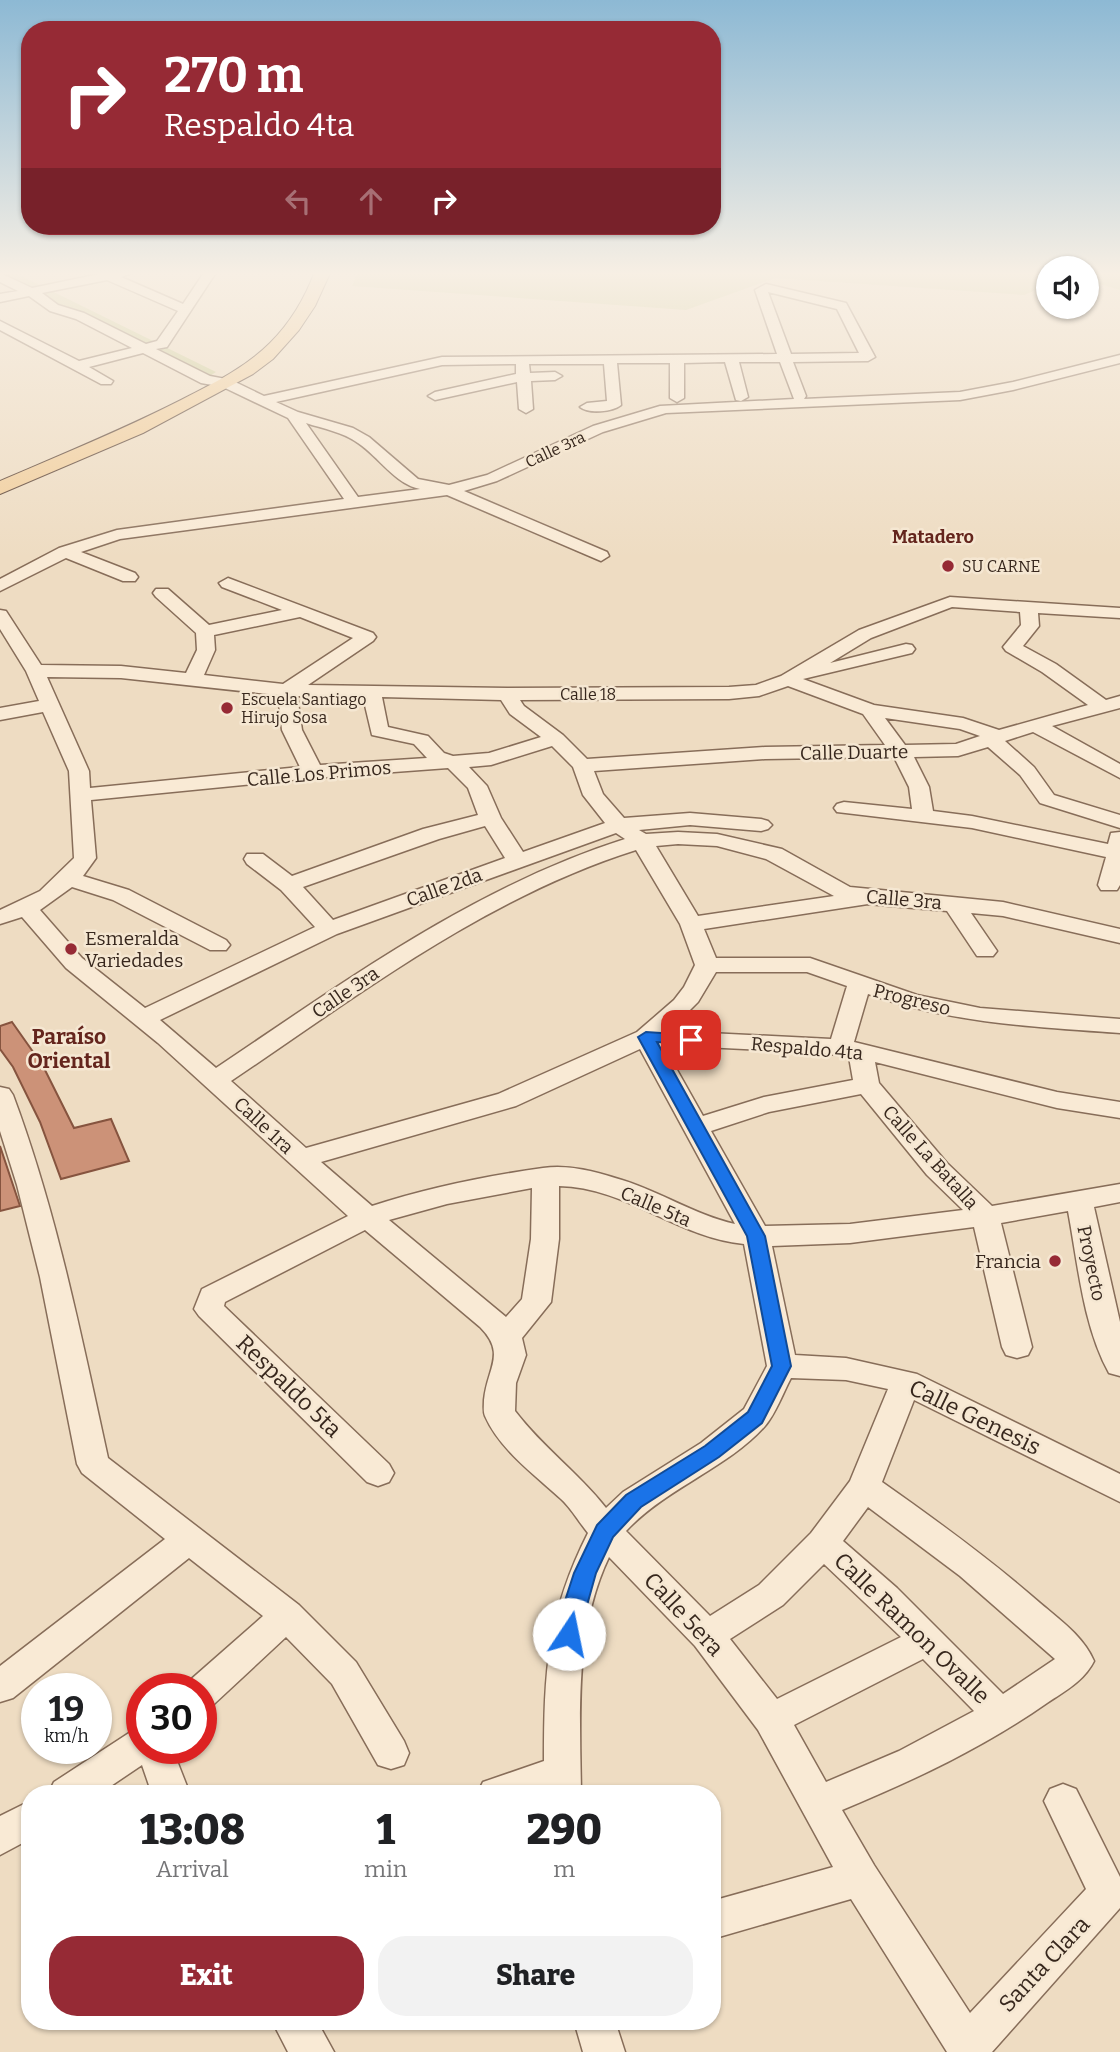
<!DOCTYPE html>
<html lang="en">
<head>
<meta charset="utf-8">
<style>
  :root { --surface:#fff; --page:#f2f2f2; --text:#202124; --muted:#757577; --accent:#962a35 }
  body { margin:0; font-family:Bitter,serif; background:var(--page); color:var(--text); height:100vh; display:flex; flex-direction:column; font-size:26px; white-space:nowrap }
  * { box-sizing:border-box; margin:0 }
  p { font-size:23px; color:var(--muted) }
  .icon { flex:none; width:38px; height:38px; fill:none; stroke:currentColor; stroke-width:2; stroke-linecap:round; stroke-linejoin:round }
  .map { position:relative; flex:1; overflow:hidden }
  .panel { position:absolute; left:21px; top:1785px; width:700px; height:245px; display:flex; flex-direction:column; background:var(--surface); border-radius:28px; box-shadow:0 2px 5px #0004 }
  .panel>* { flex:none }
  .banner { position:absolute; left:21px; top:21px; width:700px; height:214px; border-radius:28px; box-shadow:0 2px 5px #0004; background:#962a35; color:#fff; overflow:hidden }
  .buttons { position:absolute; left:1036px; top:256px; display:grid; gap:14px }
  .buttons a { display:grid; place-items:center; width:63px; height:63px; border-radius:50%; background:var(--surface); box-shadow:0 2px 5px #0004; font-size:35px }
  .speed { position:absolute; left:21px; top:1673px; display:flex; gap:14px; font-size:35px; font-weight:700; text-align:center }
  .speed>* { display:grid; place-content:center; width:91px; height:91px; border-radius:50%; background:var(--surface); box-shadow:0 2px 5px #0004; line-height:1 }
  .speed small { font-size:18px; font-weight:400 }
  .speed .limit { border:10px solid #d22; background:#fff; color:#111 }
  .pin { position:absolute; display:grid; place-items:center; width:60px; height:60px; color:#fff; margin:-30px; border-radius:14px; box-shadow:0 4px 10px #0006 }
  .me { position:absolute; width:77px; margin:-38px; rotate:11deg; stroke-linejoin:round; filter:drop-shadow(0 0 5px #0008) }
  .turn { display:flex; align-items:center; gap:24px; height:147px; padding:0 28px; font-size:32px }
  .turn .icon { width:91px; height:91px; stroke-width:2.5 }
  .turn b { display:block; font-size:49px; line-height:60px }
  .lanes { display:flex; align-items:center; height:66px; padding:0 28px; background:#0003; justify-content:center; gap:35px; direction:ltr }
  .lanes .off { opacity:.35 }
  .eta { display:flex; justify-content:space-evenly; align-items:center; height:119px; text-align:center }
  .eta b { font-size:42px; font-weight:800; line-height:49px }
  .button { display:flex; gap:14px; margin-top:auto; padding:14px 28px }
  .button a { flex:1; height:80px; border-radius:28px; background:var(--accent); color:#fff; font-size:28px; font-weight:800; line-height:80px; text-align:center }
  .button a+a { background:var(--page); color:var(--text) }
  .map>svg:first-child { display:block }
</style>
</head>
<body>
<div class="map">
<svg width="1120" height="2052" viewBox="0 0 1120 2052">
  <rect width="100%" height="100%" fill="#eedcc2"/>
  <path fill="#cbcc96" d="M0 271H11L216 372 205 379 0 276Z
    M358 271H1048V285L1024 295 775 278 686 310 352 286Z
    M1087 271H1120V290L1087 280Z"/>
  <path fill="#cc9278" stroke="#86543f" stroke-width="2" d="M12 1022 43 1066 74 1128 111 1119 129 1161 61 1179 40 1122 13 1067 0 1049V1026Z
    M0 1146 20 1206 0 1211Z"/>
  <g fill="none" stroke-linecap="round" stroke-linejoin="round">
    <defs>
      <path id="minor" d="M114 271H137L121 277 183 304 205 271H217L167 347 156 349 210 376 231 380 264 396 442 357 777 354 755 290 766 284 846 303 875 357 868 361 793 362 806 396 804 399 960 392 1013 382 1120 355V363L1013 390 960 400 666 413 603 432 497 481 464 491 607 552 609 556 601 561 447 495 120 539 81 552 135 573 138 577 135 581H123L66 558 0 591V579L59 548 117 530 344 499 288 418 223 387 201 383 143 353 89 367 113 381 111 384H101L0 330V321L79 361 132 348 76 319 50 311 29 296 0 302V294L18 291 0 282V273L32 288ZM107 280 178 311 157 341 146 344 84 313 58 305 42 293ZM768 292 837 309 859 353 791 354ZM725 362 736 400 741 401 748 397 739 362H780L794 399 660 406 593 426 487 475 449 485 418 479 369 437 353 428 298 412 276 402 442 365 516 364V374L435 392 428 396 435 400 517 382 519 409 526 413 533 409 531 381 555 380 562 376 555 372 530 373 529 364H604L607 401 587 403 580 407C589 414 612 412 621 405L617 363H670V398L677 402 684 398V363ZM306 423C324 429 343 432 358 443 379 457 395 484 420 489L358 497Z
        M228 578 373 633 376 637 373 641 308 685 507 688 729 687 756 685 781 676 859 630 950 597 1120 608V618L1038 613 1039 626 1023 646 1056 664 1106 700 1120 696V708L1052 726 1120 764V778L1033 732 1005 741 1034 767 1054 795 1120 815V828L1040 803 1020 775 988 747 958 756 914 757 929 787 933 811 972 816 1108 844 1111 833 1120 832V885L1117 890H1101L1098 885 1106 857 972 828 837 812 834 808 837 804 844 802 912 809 909 787 894 757 765 759 594 771 603 794 624 818 690 813 761 819 768 821 772 825 768 829 761 831 690 825 639 830 646 834 678 832 717 834 782 849 850 887 1003 902 1120 929V943L1003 916 971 913 997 951 993 956H977L947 911 868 904 704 929 716 958H810L917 995 980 1008 1120 1019V1033C1034 1027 950 1023 868 994L854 1042 1057 1092 1120 1102V1118L1057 1108 875 1062 879 1083 947 1163 992 1206 1120 1184V1202L1094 1207 1120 1322V1376L1109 1373C1083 1326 1078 1264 1068 1211L1001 1223 1032 1347 1028 1355 1017 1358 1006 1355 1002 1347 974 1227 850 1243 772 1246 795 1355 846 1358 917 1374 1120 1474V1502L914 1400 882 1482C936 1520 990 1559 1040 1603 1060 1620 1083 1636 1094 1661 1084 1681 1065 1691 1047 1703 983 1748 914 1780 842 1810L874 1865 970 2013 1086 1889 1044 1801 1050 1789 1063 1784 1076 1789 1120 1877V1908L992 2052H947L851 1899 712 1939V1901L833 1867 758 1730 695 1646 609 1557C574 1630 580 1715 581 1794H477L483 1782 544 1761C544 1672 547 1614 588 1533 579 1522 571 1508 561 1499 535 1475 500 1450 485 1416 483 1411 484 1406 484 1400 487 1368 507 1354 480 1327L365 1230 225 1302 224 1306 389 1464 394 1473 389 1482 378 1486 367 1482 199 1316 194 1309 202 1289 348 1216 158 1043 66 968 22 917 0 924V910L40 891 74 858 69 771 43 712 0 720V708L39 701 26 671 0 629V610L6 611 41 665 121 666 186 673 197 650 196 633 156 597 153 593 156 589H168L209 625 282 610 222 587 219 583ZM952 607 1020 612 1021 625 1003 647 1006 651 1042 672 1088 705 999 730 963 718 874 705 803 679 912 653 915 649 912 645 906 644 830 663 871 638ZM300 617 353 638 283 684 204 675 215 650 214 635ZM47 677 121 678 278 695 282 730 300 767 90 788 89 771ZM788 686 863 714 885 745 765 747 587 759 563 735 524 706 520 700 729 699 759 696ZM297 696 363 697 372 735 414 744 427 758 320 765 302 730ZM382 697 501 700 510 714 541 737 489 753 453 756 444 753 428 736 388 727ZM885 718 960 729 980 736 956 744 905 745ZM552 746 573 767 583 795 605 823 523 852 501 818 487 786 469 767 491 765ZM448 768 468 788 478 815 423 829 292 876 263 854H247L244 859 247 864 281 890 315 927 145 1008 82 958 40 910 72 887 113 900 210 950H226L230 945 226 940 129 890 83 876 96 858 91 800 313 778ZM485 826 505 858 333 920 303 887 439 839ZM616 833 625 839C474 887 346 981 216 1068L160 1020 337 934ZM678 844 717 846 766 859 834 896 698 916 656 846ZM636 850 680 924 695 965 684 987 674 1000 637 1032 498 1094 306 1148 231 1081C360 994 487 897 636 850ZM716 972H807L847 986 831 1039 669 1031 698 1002ZM663 1045 824 1053 849 1057 853 1080 764 1097 703 1116ZM640 1049 735 1224C695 1215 661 1192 622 1180 597 1172 569 1164 543 1168 486 1176 427 1188 372 1206L321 1162 516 1106ZM861 1094 927 1175 963 1210 850 1224 765 1226 711 1131 769 1112ZM559 1186C626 1187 678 1238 744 1244L767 1366 744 1409 701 1443 623 1492 606 1508C579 1473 542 1447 515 1411L516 1383 526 1355 522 1338 551 1302 559 1239ZM532 1188 531 1239 522 1299 506 1317 389 1220 447 1204ZM791 1378 846 1380 888 1389 850 1481 811 1533 759 1585 710 1616 626 1531C666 1488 728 1468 765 1426 776 1413 783 1393 791 1378ZM868 1507 960 1576 1055 1659 1003 1694 897 1588 843 1541ZM824 1564 901 1637 777 1699 730 1639 783 1605ZM923 1659 974 1711 899 1751 826 1782 794 1725Z
        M0 1087 9 1089 13 1095C57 1213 81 1335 108 1458L299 1605 356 1662 404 1741 409 1753 404 1765 391 1769 378 1765 332 1684 286 1637 214 1704 201 1708V1689H185L188 1682 263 1616 189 1558 13 1698 0 1702V1666L165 1539 82 1473 77 1464 40 1277 17 1185 0 1131Z
        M142 1729V1748H172L190 1794H152L142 1765 99 1794H48L54 1782 129 1733Z
        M30 1801V1839L0 1855V1816Z
        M272 2021H317L334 2052H288Z
        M574 2021H615L625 2052H583Z"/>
      <path id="major" d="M315 271H331L315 306 299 330 273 359 253 374 143 433 0 494V481C61 455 122 430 181 400 212 384 245 368 270 343 291 322 305 298 315 271Z"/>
    </defs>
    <use href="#minor" stroke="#876d59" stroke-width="3"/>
    <use href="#major" stroke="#553c2e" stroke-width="2"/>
    <use href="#minor" fill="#f9ead5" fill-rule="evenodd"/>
    <use href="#major" fill="#f1cd9a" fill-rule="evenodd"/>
  </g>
  <linearGradient id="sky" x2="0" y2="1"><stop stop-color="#8db9d4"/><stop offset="0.49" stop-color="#f7efe4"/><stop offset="1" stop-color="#f7efe4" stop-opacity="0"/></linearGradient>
  <rect width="1120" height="558" fill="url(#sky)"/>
  <path fill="#1a73e8" stroke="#114b97" stroke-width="2" d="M646 1032 691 1035 699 1040 691 1044 657 1042 765 1236 791 1366 762 1423 719 1457 641 1507 613 1537 596 1573 577 1641 569 1644 561 1641 558 1634 562 1610 574 1573 597 1525 626 1495 705 1446 748 1412 772 1366 747 1236 638 1037Z"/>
  <g fill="#962a35" stroke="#f5e7d2" stroke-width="2.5">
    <circle cx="948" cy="566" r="7"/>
    <circle cx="227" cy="708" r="7"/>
    <circle cx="71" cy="949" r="7"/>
    <circle cx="1055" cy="1261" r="7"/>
  </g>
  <g text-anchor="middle" stroke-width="5" stroke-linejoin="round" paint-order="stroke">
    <g font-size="16" fill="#37271d" stroke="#f5e7d2">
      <text transform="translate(555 449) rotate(-25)" y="6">Calle 3ra</text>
      <text x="588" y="700">Calle 18</text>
    </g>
    <g font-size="16" fill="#37271d" stroke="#f5e7d2" text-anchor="start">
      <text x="962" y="572">SU CARNE</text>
      <text x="241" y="705">Escuela Santiago<tspan x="241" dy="18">Hirujo Sosa</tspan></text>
    </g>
    <g font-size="18" font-weight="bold" fill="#64251d" stroke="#f5e7d2">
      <text x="933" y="543">Matadero</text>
    </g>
    <g font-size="19" fill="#37271d" stroke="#f5e7d2">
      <text transform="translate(854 752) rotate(-1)" y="7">Calle Duarte</text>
      <text transform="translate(319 773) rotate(-5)" y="7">Calle Los Primos</text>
      <text transform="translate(444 887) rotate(-20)" y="7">Calle 2da</text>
      <text transform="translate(904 899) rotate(5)" y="7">Calle 3ra</text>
      <text transform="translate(345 992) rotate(-34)" y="7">Calle 3ra</text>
      <text transform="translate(912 999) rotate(14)" y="7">Progreso</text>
      <text transform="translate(807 1048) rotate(5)" y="7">Respaldo 4ta</text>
      <text transform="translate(264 1125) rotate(43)" y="7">Calle 1ra</text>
      <text transform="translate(931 1157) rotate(48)" y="7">Calle La Batalla</text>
      <text transform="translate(656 1206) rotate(23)" y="7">Calle 5ta</text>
      <text transform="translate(1092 1263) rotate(78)" y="7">Proyecto</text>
    </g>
    <g font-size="19" fill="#37271d" stroke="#f5e7d2" text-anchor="start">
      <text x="85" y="945">Esmeralda<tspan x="85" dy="22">Variedades</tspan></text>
      <text x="1041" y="1268" text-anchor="end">Francia</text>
    </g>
    <g font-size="21" font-weight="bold" fill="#64251d" stroke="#f5e7d2">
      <text x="69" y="1044">Paraíso<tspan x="69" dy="24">Oriental</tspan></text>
    </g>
    <g font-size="23" fill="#37271d" stroke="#f5e7d2">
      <text transform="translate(289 1386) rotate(44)" y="8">Respaldo 5ta</text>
      <text transform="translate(975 1417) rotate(26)" y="8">Calle Genesis</text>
      <text transform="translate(684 1614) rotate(47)" y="8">Calle 5era</text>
      <text transform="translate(912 1628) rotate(44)" y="8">Calle Ramon Ovalle</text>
      <text transform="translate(1044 1964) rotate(-47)" y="8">Santa Clara</text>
    </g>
  </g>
</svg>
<div class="buttons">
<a><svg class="icon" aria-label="sound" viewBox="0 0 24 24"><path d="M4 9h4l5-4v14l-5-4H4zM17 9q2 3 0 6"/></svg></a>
</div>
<div class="speed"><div>19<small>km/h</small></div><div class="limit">30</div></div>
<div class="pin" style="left:691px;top:1040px;background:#d93025"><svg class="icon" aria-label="arrive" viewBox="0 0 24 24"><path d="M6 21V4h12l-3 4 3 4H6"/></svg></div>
<svg class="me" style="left:569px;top:1634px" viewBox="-20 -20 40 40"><circle r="19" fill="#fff"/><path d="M0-13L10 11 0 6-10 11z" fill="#1a73e8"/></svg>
<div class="banner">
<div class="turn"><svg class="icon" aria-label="right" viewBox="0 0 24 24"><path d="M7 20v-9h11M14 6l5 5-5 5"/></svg><div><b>270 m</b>Respaldo 4ta</div></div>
<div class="lanes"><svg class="icon off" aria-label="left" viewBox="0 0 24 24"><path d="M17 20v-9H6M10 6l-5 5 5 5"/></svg><svg class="icon off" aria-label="ahead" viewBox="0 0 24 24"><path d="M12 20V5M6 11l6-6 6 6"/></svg><svg class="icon" aria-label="right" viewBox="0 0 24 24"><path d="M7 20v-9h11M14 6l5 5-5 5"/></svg></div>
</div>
<section class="panel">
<div class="eta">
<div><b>13:08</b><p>Arrival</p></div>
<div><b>1</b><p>min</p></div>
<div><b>290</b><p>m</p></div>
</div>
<div class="button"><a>Exit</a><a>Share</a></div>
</section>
</div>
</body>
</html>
